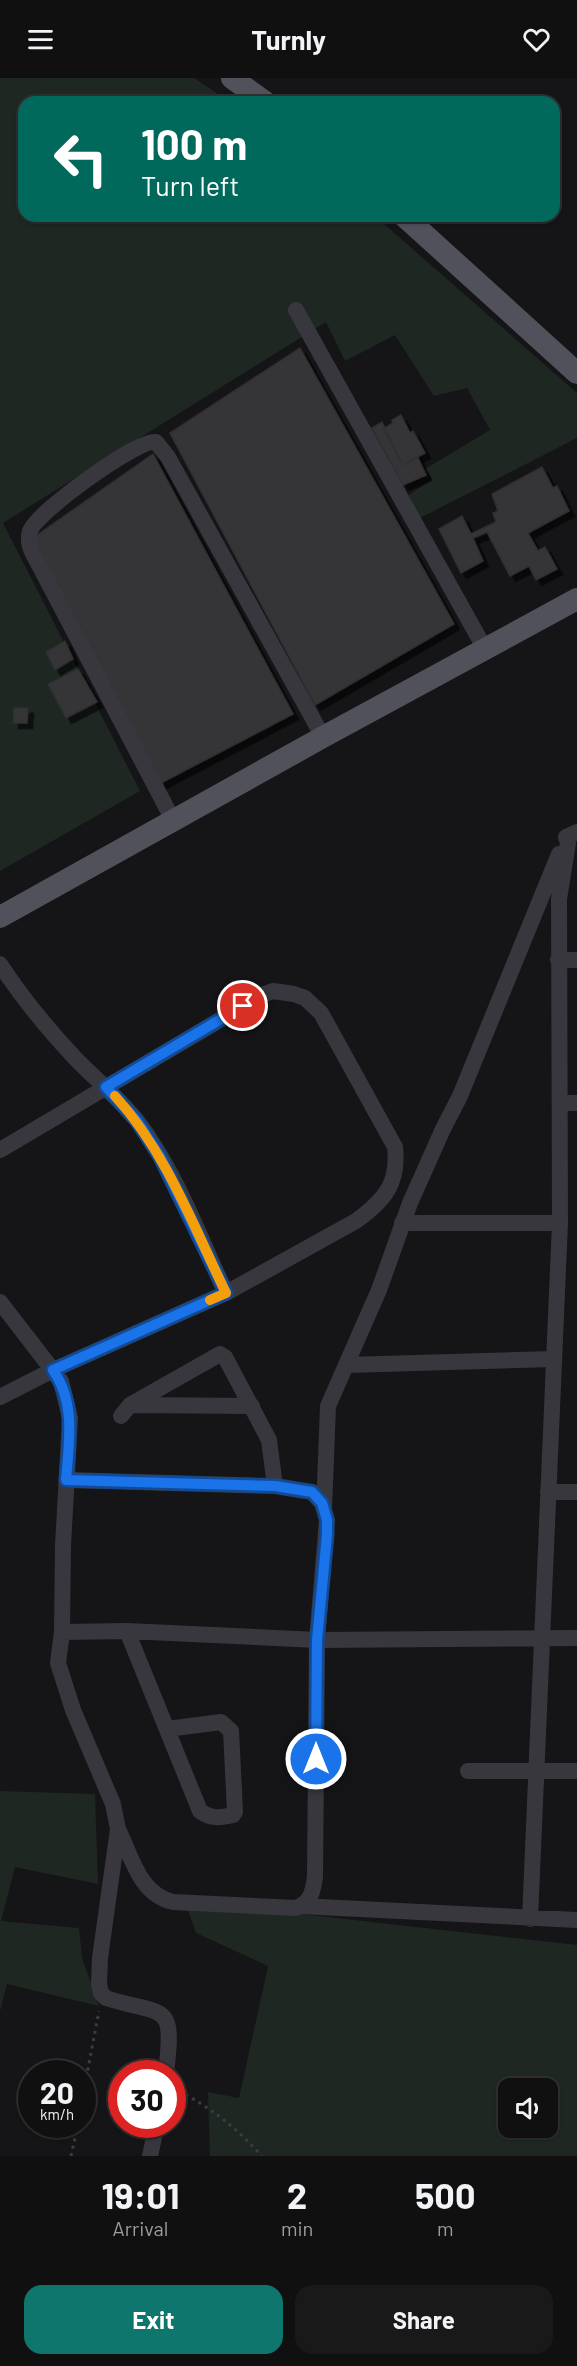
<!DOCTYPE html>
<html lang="en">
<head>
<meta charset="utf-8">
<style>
  :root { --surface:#101011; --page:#19191a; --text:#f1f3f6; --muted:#9c9d9f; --line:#303031; --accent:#0f766e }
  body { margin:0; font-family:Barlow,sans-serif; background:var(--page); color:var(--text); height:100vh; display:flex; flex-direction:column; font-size:22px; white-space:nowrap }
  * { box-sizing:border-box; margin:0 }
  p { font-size:20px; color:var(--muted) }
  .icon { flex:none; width:33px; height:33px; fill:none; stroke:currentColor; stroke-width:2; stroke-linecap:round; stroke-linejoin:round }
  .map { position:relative; height:2078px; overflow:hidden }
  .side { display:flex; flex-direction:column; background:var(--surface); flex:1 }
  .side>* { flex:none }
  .hud { position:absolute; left:18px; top:18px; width:542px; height:126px; border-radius:18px; box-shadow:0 2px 4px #0004,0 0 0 2px var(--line); background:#00695c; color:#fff; overflow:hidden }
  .tools { position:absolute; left:498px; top:2000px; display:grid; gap:12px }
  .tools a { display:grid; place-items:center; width:60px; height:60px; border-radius:12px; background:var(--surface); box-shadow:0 2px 4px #0004,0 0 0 2px var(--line); font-size:30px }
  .speed { position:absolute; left:18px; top:1982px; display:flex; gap:12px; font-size:30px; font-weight:700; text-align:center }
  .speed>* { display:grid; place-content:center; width:78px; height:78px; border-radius:50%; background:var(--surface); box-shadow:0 2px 4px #0004,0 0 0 2px var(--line); line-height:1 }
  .speed small { font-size:15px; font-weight:400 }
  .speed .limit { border:9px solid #d22; background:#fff; color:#111 }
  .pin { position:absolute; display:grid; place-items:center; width:51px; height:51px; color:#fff; margin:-26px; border:3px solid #fff; border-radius:50%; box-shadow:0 2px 6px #0007 }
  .me { position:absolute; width:66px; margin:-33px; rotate:0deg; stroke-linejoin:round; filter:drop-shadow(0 0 4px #0008) }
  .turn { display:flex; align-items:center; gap:21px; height:126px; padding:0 24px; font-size:27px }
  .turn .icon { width:78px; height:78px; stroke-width:2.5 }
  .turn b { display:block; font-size:42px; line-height:51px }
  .eta { display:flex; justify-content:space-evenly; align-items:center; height:102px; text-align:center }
  .eta b { font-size:36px; font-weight:700; line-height:42px }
  .button { display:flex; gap:12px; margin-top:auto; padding:12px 24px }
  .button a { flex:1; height:69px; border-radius:18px; background:var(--accent); color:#fff; font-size:24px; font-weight:700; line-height:69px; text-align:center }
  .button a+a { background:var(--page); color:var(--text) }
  header { display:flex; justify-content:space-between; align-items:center; height:78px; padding:0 24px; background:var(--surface); font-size:27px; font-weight:700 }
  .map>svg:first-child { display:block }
</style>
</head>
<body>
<header><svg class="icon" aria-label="menu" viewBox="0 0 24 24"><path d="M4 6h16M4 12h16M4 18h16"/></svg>Turnly<svg class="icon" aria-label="heart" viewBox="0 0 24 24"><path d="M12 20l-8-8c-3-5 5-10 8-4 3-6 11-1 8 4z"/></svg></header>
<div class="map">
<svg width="577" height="2078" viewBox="0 0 577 2078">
  <defs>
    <filter id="shadow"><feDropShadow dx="5.5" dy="5.5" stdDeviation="0" flood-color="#0009"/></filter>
  </defs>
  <rect width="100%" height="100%" fill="#151517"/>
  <path fill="#1e2722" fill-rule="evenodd" d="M0 0H194L230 24H24V138H375L577 315V360L420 440 402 422 432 401 425 391 490 352 467 310 434 318 395 257 345 283 326 244 3 445 140 713 0 793Z
    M0 1713 95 1716 98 1806 15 1789 1 1843 79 1850 82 1880 99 1928 7 1906 0 1933Z
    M185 1823 577 1867V2078H210L208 2014 239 2020 268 1888 196 1855ZM508 2010H548V2049H508Z"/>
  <path fill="#353539" stroke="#302f33" stroke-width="1.5" filter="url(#shadow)" d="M300 270 454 546 315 627 170 355Z
    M401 337 410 355 413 353 425 375 403 387 383 351 393 345 392 342Z
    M382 344 403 387 418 380 426 397 403 407 372 350Z
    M153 376 293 636 161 705 33 460Z
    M542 389 553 410 557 408 569 433 528 455 538 473 545 469 557 491 536 502 529 488 510 498 487 454 473 460 483 483 461 495 439 451 462 438 471 456 496 444 493 435 498 433 492 416Z
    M65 563 73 581 55 592 46 574Z
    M78 591 97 624 66 640 48 606Z
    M14 630H28L27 645H13Z"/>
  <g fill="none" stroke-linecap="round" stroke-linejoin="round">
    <path stroke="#3b3c44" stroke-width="3" stroke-dasharray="3 4.5" stroke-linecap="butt" d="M172 2010C210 2028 234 2048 262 2078
      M82 2022 99 1933
      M71 2078 78 2046"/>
    <path stroke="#38373e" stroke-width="16" d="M296 232 485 571
      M173 742 39 487C33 476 26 466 30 453 36 435 137 361 156 364L168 379 323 659
      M558 882H577
      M0 886C22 920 47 950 74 979 95 1001 119 1020 138 1044 176 1094 199 1158 226 1215L53 1292 0 1319
      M561 1025H577
      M0 1072 262 917 273 913 294 916 305 920 321 935 395 1069C399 1105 385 1122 356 1143L226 1215
      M402 1145H560
      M0 1224 61 1303 70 1340 63 1468 62 1554 58 1585 73 1632 113 1726 118 1751 100 1880 99 1906 101 1915 106 1920C165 1939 175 1921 166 1995
      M347 1287 553 1281
      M131 1327 252 1328
      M121 1338 130 1327 220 1276 225 1279 269 1362 275 1408
      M67 1402 275 1408 312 1414 322 1425 327 1442 317 1562 315 1799C313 1813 311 1825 296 1830L173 1824C139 1816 132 1779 118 1751
      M548 1414H577
      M324 1432 328 1328 379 1212 410 1125 443 1051 460 1018 559 776
      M127 1553 200 1733C211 1741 220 1740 233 1737L235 1734 231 1653 221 1644 167 1651
      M62 1554 127 1553 317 1562 577 1560
      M468 1693H577
      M300 1828 577 1842
      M530 1841 560 1145 559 821 568 765 566 759 577 754
      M150 2078 157 2046"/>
    <path stroke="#51515c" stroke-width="22" d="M232 0 265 24
      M404 138 577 295
      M0 839 323 659 577 521"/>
  </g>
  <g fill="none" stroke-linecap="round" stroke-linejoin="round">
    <defs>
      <path id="route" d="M243 928 106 1009 137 1043 160 1079 226 1215 53 1292C76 1325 69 1364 66 1402L275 1408 312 1414 322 1425 327 1442V1457L317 1562 316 1681"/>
    </defs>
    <use href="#route" stroke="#114b97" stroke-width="15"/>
    <use href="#route" stroke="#1a73e8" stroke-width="10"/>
    <path stroke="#f59e0b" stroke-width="10" d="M115 1018C166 1074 193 1147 226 1215L210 1222"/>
  </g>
</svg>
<div class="tools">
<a><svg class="icon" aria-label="sound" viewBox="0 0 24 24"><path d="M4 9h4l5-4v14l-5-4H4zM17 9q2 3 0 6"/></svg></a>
</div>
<div class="speed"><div>20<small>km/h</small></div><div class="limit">30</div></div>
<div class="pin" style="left:243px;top:928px;background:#d93025"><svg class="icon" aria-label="arrive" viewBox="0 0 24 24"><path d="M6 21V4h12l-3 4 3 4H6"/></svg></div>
<svg class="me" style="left:316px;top:1681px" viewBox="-20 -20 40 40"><circle r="17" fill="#1a73e8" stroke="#fff" stroke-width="3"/><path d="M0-11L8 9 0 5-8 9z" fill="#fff"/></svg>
<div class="hud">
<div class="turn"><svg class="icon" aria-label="left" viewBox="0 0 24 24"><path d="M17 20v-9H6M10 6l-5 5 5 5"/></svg><div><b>100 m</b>Turn left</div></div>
</div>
</div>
<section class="side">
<div class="eta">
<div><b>19:01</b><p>Arrival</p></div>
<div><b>2</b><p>min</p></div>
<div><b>500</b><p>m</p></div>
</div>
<div class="button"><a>Exit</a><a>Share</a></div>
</section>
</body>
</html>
